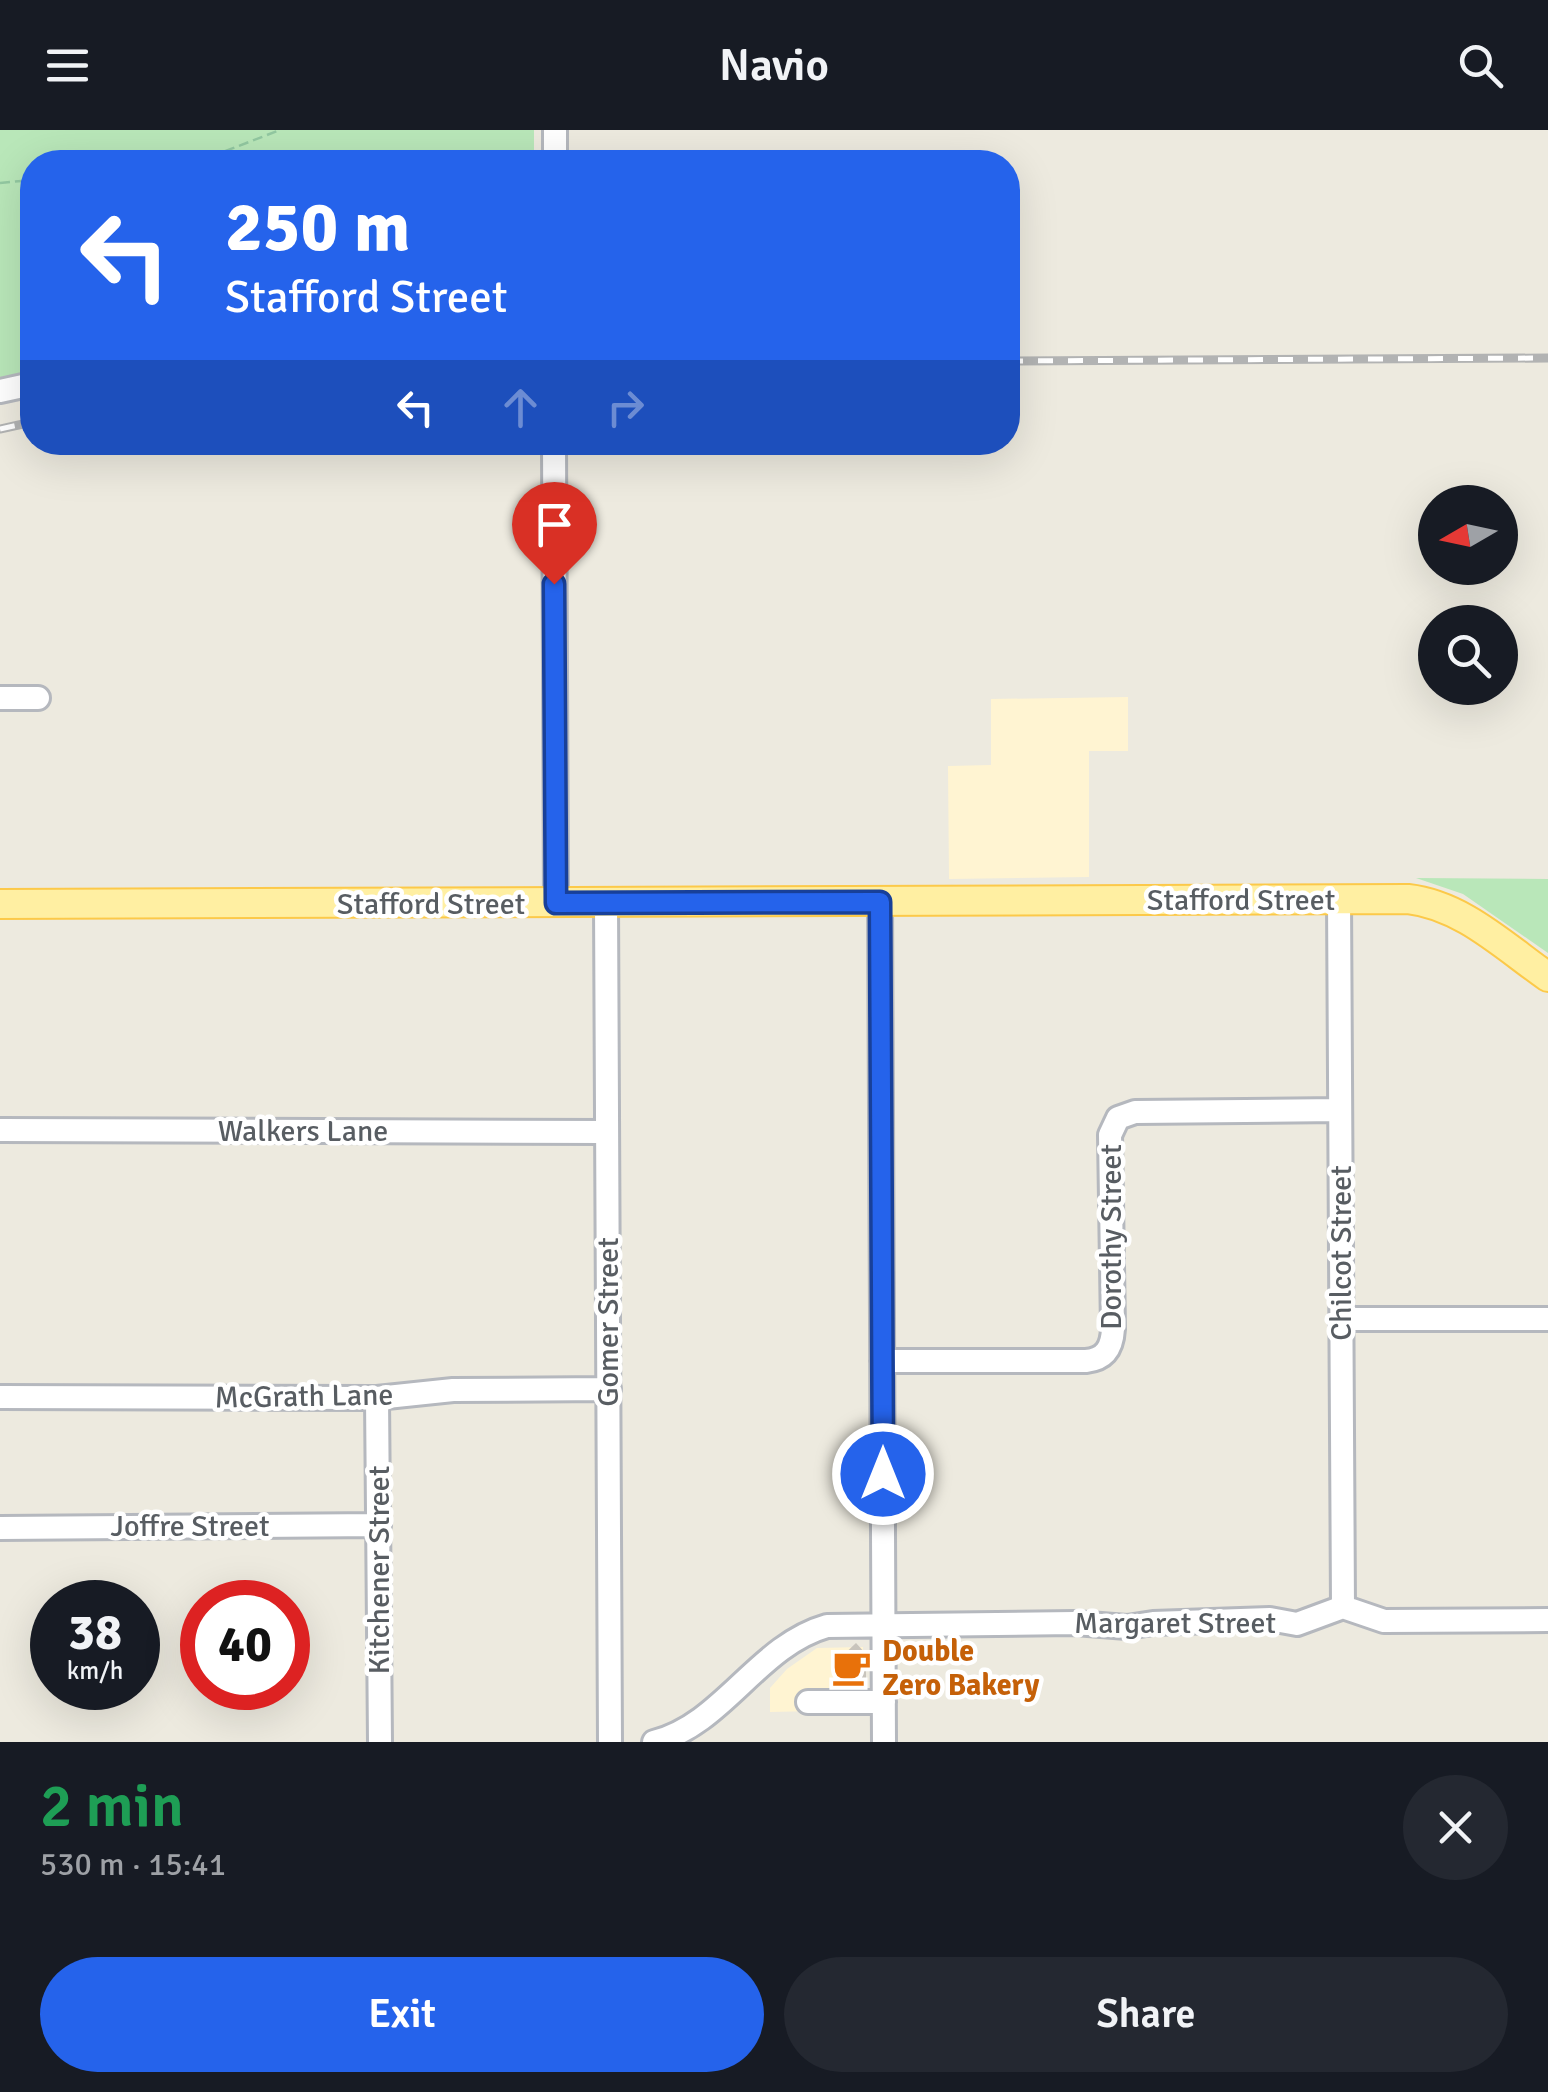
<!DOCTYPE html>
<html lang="en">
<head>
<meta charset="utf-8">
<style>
  :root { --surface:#171b24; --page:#242831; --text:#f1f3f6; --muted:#9ea1a6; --accent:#2563eb }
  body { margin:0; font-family:Signika,sans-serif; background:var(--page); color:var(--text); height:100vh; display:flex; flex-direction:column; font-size:38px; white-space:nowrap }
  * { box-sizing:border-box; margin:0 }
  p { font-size:32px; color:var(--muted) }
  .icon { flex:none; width:55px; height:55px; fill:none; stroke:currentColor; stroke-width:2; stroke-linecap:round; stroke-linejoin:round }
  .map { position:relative; height:1612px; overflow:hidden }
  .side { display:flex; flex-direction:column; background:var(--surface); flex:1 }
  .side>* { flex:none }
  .banner { position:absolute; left:20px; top:20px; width:1000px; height:305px; border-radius:40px; box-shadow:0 10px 40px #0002; background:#2563eb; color:#fff; overflow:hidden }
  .needle { width:65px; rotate:261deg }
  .buttons { position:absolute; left:1418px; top:355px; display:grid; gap:20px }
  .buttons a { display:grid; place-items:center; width:100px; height:100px; border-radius:50%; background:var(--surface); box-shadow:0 10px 40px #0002; font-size:50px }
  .speed { position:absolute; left:30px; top:1450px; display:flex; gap:20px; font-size:50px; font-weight:700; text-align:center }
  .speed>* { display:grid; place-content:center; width:130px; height:130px; border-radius:50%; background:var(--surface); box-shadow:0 10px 40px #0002; line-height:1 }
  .speed small { font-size:25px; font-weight:400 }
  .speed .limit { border:15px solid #d22; background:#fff; color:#111 }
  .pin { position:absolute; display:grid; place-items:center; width:85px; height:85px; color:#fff; margin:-102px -42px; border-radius:50% 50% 50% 0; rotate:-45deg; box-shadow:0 0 10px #0007 }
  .pin .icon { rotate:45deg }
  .me { position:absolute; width:110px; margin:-55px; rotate:0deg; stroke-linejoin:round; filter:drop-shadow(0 0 8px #0008) }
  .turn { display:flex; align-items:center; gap:35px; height:210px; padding:0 40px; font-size:45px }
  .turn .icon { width:130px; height:130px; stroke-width:2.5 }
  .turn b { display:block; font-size:70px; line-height:85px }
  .lanes { display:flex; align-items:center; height:95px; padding:0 40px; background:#0003; justify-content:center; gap:50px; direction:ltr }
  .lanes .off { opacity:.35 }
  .round { display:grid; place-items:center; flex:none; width:105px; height:105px; border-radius:52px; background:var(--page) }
  .head { display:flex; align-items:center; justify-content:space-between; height:170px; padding:0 40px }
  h1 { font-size:60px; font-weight:600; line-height:75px; color:#1e9e55 }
  .cta { display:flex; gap:20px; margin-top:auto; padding:20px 40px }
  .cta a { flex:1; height:115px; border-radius:60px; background:var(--accent); color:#fff; font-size:40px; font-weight:600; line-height:115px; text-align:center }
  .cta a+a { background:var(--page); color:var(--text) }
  header { display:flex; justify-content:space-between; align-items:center; height:130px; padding:0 40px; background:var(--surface); font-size:45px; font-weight:600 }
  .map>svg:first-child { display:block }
</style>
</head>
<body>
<header><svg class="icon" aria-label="menu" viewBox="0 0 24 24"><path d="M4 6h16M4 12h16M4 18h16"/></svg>Navio<svg class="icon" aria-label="search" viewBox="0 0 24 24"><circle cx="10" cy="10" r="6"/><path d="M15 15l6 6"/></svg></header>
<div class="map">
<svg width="1548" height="1612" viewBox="0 0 1548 1612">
  <rect width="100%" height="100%" fill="#edeadf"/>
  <path fill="#fff4d2" d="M1128 567V621H1089V747L949 749 948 636 991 635V569Z
    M863 1517 862 1580 770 1582V1558L787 1539 817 1518Z"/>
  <path fill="#b9e7b9" d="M0 0H534V32H32V243L0 250Z
    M1416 748 1548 749V823L1463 764Z"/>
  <path fill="#c8c4bc" d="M856 1513 866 1524V1557H837V1531Z"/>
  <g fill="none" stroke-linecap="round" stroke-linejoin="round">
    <defs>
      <path id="minor" d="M555 0V32
        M0 261 32 254
        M554 312 556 773
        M0 568H38
        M1339 769 1343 1477
        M880 771 884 1612
        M606 773 610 1612
        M0 1000 606 1002
        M1341 1189H1548
        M882 1231H1086C1106 1229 1112 1217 1113 1199L1110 1005 1118 988 1135 982 1340 980
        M0 1267 377 1268 453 1260 609 1259
        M377 1268 380 1612
        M0 1398 379 1395
        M808 1572H884
        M654 1612C724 1594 757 1516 827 1496L1075 1493 1127 1497 1153 1493 1270 1489 1297 1494 1343 1477 1384 1491 1548 1490"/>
      <path id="major" d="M0 774 1408 769C1462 775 1505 817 1548 847"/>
    </defs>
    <use href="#minor" stroke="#b5b8be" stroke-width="28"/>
    <use href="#major" stroke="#fcc949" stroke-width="32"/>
    <path stroke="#92c8a1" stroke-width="2.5" stroke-dasharray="10 5" stroke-linecap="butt" d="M197 32 280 0
      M0 53 32 50"/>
    <use href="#minor" stroke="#fff" stroke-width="22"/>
    <use href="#major" stroke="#ffefa2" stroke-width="28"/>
    <defs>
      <path id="rail" d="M1008 231 1548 228
        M0 299 32 292"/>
    </defs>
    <use href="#rail" stroke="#b2b3b3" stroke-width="9"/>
    <use href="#rail" stroke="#fff" stroke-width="5" stroke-dasharray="15" stroke-linecap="butt"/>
  </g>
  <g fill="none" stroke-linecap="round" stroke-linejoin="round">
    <defs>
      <path id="route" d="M554 454 556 773 880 772 883 1344"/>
    </defs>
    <use href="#route" stroke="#184099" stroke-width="25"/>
    <use href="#route" stroke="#2563eb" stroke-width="18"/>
  </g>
  <defs>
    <symbol id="cafe-bare" viewBox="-9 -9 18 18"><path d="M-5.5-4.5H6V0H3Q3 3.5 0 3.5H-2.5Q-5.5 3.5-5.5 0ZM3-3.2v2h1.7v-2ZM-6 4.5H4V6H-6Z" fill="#e8710a" stroke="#fff" stroke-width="2.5" paint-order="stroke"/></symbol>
  </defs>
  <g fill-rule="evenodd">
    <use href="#cafe-bare" x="824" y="1510" width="55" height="55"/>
  </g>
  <g text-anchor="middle" stroke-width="9" stroke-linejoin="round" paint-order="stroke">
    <g font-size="30" fill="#585d62" stroke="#fff">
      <text x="1241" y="780">Stafford Street</text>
      <text x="431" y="784">Stafford Street</text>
      <text x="303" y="1011">Walkers Lane</text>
      <text transform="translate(1111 1107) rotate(-90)" y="10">Dorothy Street</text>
      <text transform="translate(1341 1123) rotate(-90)" y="10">Chilcot Street</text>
      <text transform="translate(608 1192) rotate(-90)" y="10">Gomer Street</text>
      <text transform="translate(304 1266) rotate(-1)" y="10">McGrath Lane</text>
      <text x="190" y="1406">Joffre Street</text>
      <text transform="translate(379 1440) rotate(-90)" y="10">Kitchener Street</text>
      <text x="1175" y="1503">Margaret Street</text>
    </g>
    <g font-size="30" font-weight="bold" fill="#c56008" stroke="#fff" text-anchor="start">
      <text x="882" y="1531">Double<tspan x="882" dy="34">Zero Bakery</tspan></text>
    </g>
  </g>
</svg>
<div class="buttons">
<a><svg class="needle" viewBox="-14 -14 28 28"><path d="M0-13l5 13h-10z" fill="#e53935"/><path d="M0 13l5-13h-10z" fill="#9ea1a6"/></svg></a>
<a><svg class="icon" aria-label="search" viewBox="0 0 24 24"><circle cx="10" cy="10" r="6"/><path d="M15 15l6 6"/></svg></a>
</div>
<div class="speed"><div>38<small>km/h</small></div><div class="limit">40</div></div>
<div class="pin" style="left:554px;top:454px;background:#d93025"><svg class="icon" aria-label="arrive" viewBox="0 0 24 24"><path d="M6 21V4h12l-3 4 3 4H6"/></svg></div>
<svg class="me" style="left:883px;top:1344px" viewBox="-20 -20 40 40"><circle r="17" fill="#2563eb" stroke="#fff" stroke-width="3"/><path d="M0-11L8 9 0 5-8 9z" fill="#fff"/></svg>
<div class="banner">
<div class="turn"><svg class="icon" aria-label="left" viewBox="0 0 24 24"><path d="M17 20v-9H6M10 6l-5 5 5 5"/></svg><div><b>250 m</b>Stafford Street</div></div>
<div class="lanes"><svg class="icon" aria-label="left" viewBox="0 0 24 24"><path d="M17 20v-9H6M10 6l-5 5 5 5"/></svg><svg class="icon off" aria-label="ahead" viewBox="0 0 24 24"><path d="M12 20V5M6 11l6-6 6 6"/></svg><svg class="icon off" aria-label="right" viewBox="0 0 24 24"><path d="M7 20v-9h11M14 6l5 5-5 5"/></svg></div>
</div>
</div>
<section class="side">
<div class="head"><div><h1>2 min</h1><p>530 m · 15:41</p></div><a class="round"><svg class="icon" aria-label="close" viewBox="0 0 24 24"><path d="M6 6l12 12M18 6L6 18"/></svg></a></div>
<div class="cta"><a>Exit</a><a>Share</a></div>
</section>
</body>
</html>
